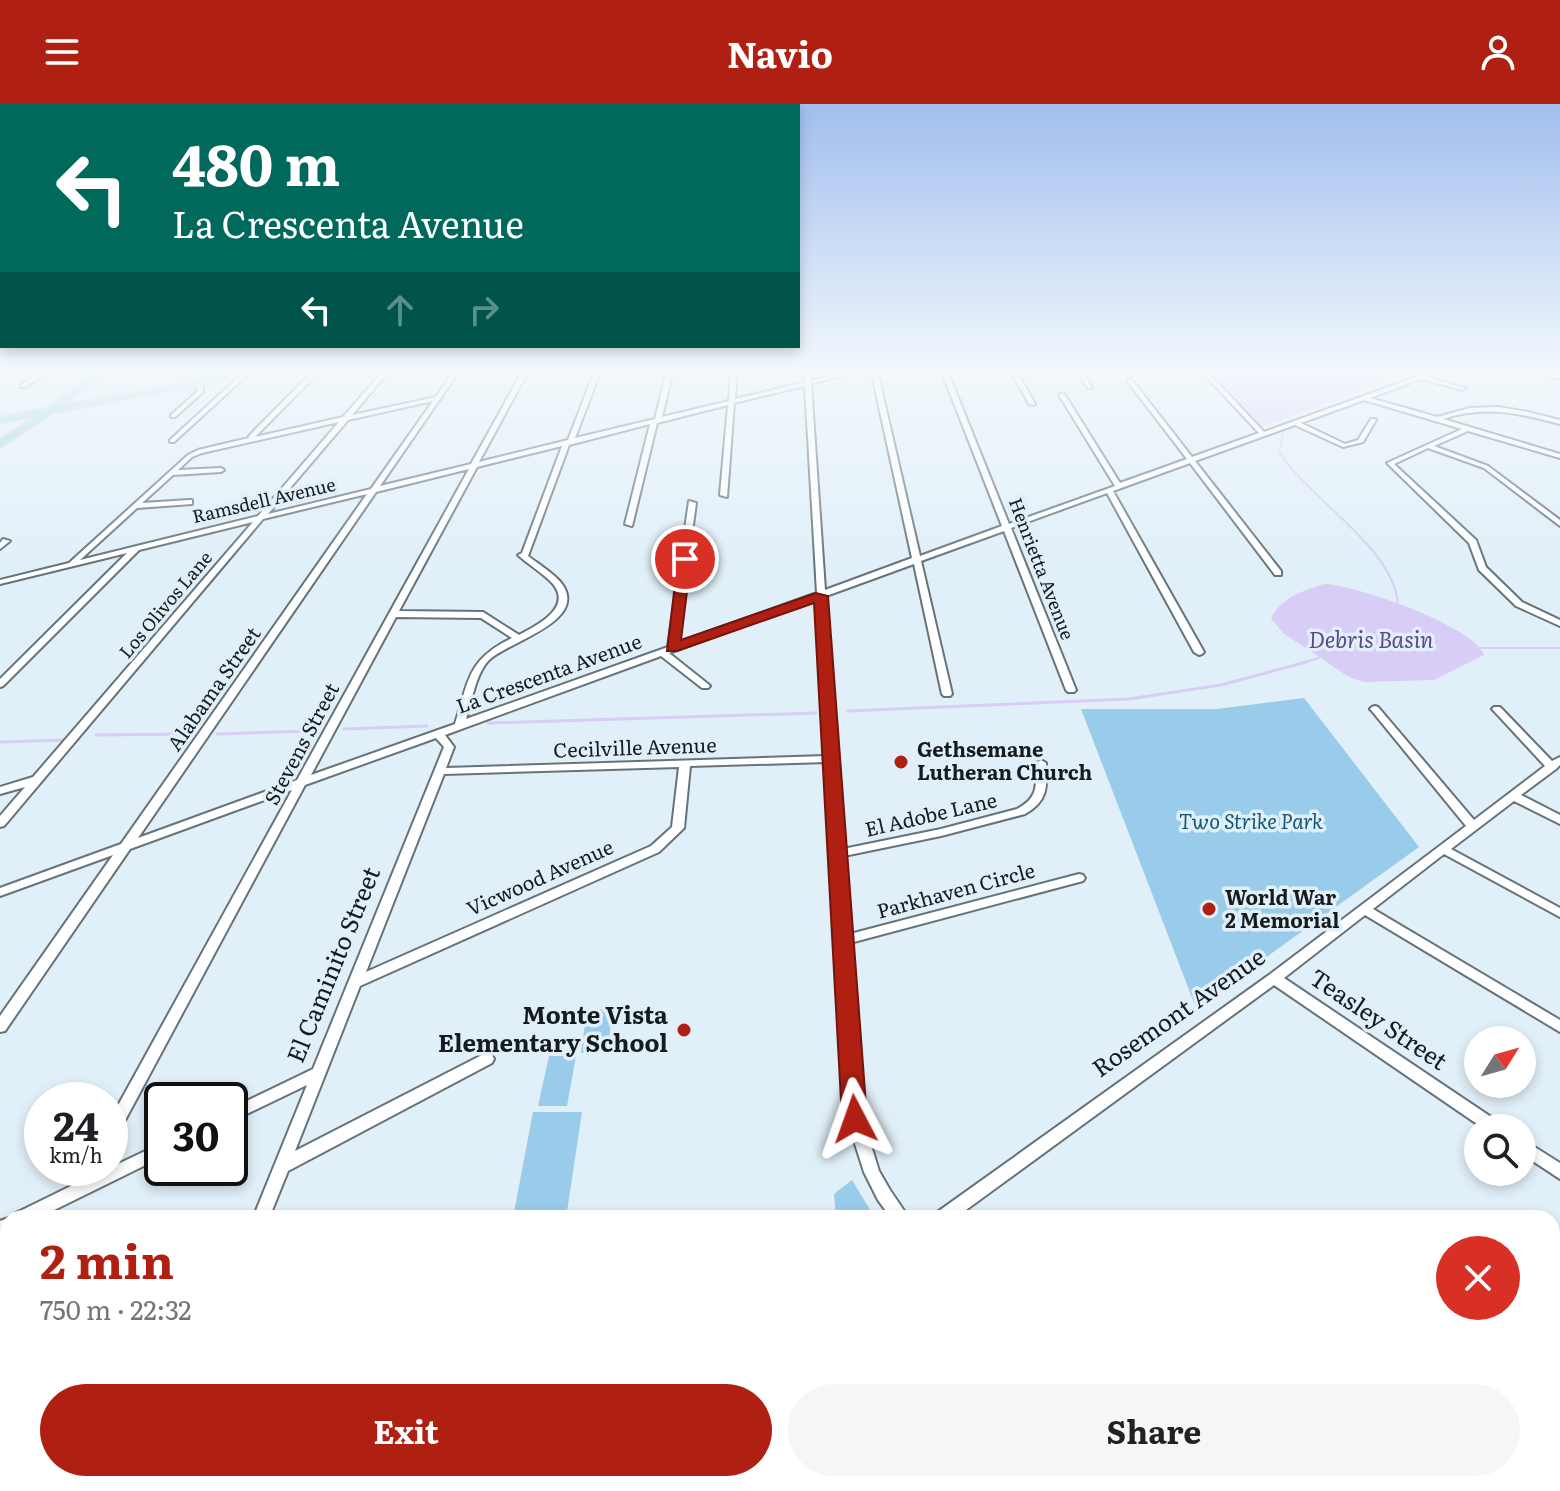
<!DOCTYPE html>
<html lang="en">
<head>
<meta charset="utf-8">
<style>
  :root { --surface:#fff; --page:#f6f6f6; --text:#202124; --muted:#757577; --accent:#af2013 }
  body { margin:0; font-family:Literata,serif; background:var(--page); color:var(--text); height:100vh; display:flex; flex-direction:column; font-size:30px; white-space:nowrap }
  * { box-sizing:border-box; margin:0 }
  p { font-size:26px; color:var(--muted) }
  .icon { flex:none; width:44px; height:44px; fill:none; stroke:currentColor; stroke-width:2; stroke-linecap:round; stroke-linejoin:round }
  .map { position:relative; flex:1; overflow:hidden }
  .panel { position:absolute; left:0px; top:1106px; width:1560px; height:282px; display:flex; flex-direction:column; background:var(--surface); border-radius:24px 24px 0 0; box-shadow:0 4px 12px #0003 }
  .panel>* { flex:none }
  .hud { position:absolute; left:0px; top:0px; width:800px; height:244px; box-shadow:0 4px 12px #0003; background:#00695c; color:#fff; overflow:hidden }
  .needle { width:52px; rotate:53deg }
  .fabs { position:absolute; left:1464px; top:922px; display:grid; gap:16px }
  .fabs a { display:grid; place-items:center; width:72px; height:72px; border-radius:50%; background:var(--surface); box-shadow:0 4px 12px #0003; font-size:40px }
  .speed { position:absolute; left:24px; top:978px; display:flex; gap:16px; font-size:40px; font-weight:700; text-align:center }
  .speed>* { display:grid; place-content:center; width:104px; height:104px; border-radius:50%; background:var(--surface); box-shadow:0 4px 12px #0003; line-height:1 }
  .speed small { font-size:20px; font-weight:400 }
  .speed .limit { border:4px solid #111; border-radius:12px; background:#fff; color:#111 }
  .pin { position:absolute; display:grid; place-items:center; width:68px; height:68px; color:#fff; margin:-34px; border:4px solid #fff; border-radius:50%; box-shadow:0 2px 8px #0007 }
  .me { position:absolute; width:88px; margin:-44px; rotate:356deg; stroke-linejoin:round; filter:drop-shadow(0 0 6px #0008) }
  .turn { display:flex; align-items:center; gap:28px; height:168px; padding:0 40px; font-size:36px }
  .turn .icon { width:104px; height:104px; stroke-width:2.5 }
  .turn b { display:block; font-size:56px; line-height:68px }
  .lanes { display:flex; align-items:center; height:76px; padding:0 40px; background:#0003; justify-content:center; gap:40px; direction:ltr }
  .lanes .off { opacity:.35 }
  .round { display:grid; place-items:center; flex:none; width:84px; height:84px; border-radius:42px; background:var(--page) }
  .summary { display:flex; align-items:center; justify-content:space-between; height:136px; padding:0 40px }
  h1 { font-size:48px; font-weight:700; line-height:60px; color:var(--accent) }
  .button { display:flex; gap:16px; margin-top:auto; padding:16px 40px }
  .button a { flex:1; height:92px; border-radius:48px; background:var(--accent); color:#fff; font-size:32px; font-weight:700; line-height:92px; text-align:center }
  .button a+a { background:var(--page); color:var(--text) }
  header { display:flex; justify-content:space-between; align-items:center; height:104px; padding:0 40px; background:var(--accent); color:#fff; font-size:36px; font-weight:700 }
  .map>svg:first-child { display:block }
</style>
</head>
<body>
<header><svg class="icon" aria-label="menu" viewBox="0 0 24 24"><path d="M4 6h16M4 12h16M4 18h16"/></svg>Navio<svg class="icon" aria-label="person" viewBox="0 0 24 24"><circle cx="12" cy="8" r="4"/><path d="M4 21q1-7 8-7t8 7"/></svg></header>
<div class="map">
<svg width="1560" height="1387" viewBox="0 0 1560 1387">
  <rect width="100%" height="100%" fill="#e1eff8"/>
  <path fill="#99ccea" d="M1304 594 1419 743 1196 904 1081 605H1217Z
    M587 905H613L607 949H581Z
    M549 952H576L567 1002H538Z
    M533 1008H582L566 1114H513Z
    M852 1076 875 1114H836L834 1090Z"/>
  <path fill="#d8cdf7" d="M1211 266H1362L1382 279 1260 323Z
    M1324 480C1354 480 1476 523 1484 551L1434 576 1364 578 1349 573 1283 529 1271 514C1284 492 1298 489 1324 480Z"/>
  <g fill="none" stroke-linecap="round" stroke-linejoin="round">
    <path stroke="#d8cdf7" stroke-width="2" d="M1283 328 1279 348C1311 398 1399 446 1398 505
      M1480 544H1560
      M1299 560 1319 554"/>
    <path stroke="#d8cdf7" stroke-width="3" d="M848 607 1129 595 1221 581 1306 558
      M488 619 816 609
      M344 625 427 622
      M217 630 313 627
      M96 631 195 630
      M0 638 66 636"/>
    <defs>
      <path id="minor" d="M44 266H51L25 283H21V281Z
        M200 266H207L189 283H185V281Z
        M314 266H321L255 333 343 313 384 266H390L352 311 436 293 454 266H460L380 382 471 360 523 266H529L479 358 568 336 595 266H601L575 334 655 315 667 266H673L662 313 729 297 731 266H737L735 295 805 278 804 266H810L811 277 853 266H864L811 280 825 486 912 454 871 266H877L920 452 1002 422 941 266H947L1009 420 1115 382 1059 291 1060 290 1065 291 1120 379 1187 355 1128 278V276H1132L1192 353 1259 329 1200 266H1206L1264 328 1419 272 1424 269 1421 266H1427L1430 270 1426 273 1466 284 1463 286 1421 275 1370 294 1437 313 1470 304 1499 303 1528 308 1560 316V320C1518 309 1486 301 1443 315L1560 350V354L1468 327 1434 342 1488 362 1560 416V422L1484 364 1428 344 1394 360 1476 436 1486 463 1522 498 1560 516V522L1516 502 1479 466 1469 439 1387 359 1462 325 1364 296 1301 319 1345 340 1358 336 1371 315H1375L1376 316 1363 338 1343 343 1295 321 1195 357 1281 467V471H1275L1190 359 1113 387 1204 548 1202 550 1199 551 1194 548 1107 389 1011 424 1076 586 1074 588H1068L1066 586 1004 427 921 457 952 590 950 592H944L942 590 914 460 826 492 843 745 941 725 1017 705C1039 693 1036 682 1036 659L1041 656 1046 659C1047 683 1048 697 1025 710L941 732 844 752 850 830 1079 770 1083 771 1085 774 1083 777 850 839 863 1015 879 1067 890 1086 909 1114H891L878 1096 864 1068 847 1015 837 840 836 837 837 834 827 658 690 662 684 724 659 748 360 882 295 1047 482 951 487 949 492 951 494 955 492 959 288 1067 269 1114H253L307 981 230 1018V1005L313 965 444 643 436 634 305 681 115 1035 110 1036V1016L292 686 130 745 5 927 0 928V912L113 751 0 792V784L121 740 367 390 263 415 4 722 0 723V712L25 683 0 690V683L33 673 253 418 139 446 3 582 0 583V575L127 449 0 480V476L69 459 188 351 198 346 249 334V332ZM805 282 817 489 677 539 696 399 689 397 668 543 466 615C472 597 475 572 488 557 506 538 589 518 562 480 556 471 537 459 528 452L569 341 650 320 625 420 632 422 657 319 728 301 720 391 727 393 734 299ZM433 297 371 385 268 410 348 316ZM339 318 258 412 80 456 137 404 192 400V396H189L142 399 173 371 221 368 224 366 221 364 178 366 192 353 202 349ZM562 342 522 449 518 451C529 461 543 469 553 480 573 504 536 522 519 531L483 508 399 507 477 363ZM469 365 297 676 138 734 376 388ZM817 495 826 652 446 664 454 643 445 631 661 552 702 584H708L710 582 708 580 669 549ZM396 513 481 514 512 534C467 556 469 576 455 620L311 671ZM679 663 672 723 651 742 366 868 444 670Z
        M1010 266H1016L1035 300 1034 301 1029 300Z
        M1076 266H1082L1092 284H1088Z
        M1530 266H1541L1560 271V275Z
        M242 270 247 271 174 338H170V336Z
        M199 277 202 279 203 288 175 313H171V311L198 287 196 279Z
        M3 435 10 437 0 445V439Z
        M1375 602 1378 603 1474 716 1545 662 1494 607 1492 605 1494 603H1500L1552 657 1560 653V661L1556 665 1521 691 1560 711V720L1514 697 1451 745 1560 804V813L1444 750 1373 805 1560 916V928L1365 811 1284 874 1500 1019 1503 1024H1483L1274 881 955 1114H934L936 1109 1269 871 1466 722 1372 607 1370 605 1372 603Z
        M1522 1035 1560 1059V1075L1522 1050Z
        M162 1039V1053L38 1114H14L16 1109 73 1081 84 1064H100L97 1070Z
        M8 1114V1129L0 1133V1117Z
        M151 1380H171L168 1387H148Z
        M572 1380H598L595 1387H569Z
        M806 1380H828L831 1387H809Z
        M1133 1380H1156L1159 1387H1136Z"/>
      <path id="major" d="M104 266H112L61 302 256 266H272L51 309 0 343V336L37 312 0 318V314L46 305Z"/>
    </defs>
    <use href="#minor" stroke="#66737a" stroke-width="4"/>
    <use href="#major" stroke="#cccdce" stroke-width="4"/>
    <use href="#minor" fill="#fff" fill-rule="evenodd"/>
    <use href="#major" fill="#92d8de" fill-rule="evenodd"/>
  </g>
  <linearGradient id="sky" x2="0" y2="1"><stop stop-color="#a1beee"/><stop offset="0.58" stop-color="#f2f8fc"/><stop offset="1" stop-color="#f2f8fc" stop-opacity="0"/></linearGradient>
  <rect width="1560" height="460" fill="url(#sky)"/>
  <path fill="#af2013" stroke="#72150c" stroke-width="2" d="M685 451 691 455 681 536 816 489 828 492 867 1015 863 1023 855 1026 846 1023 842 1015 814 499 677 547H667L678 455Z"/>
  <g fill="#af2013" stroke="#e1eff8" stroke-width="3">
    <circle cx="901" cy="658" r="8"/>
    <circle cx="1209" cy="805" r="8"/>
    <circle cx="684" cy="926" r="8"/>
  </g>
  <g text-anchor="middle" stroke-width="7" stroke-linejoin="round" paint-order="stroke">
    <g font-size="18" fill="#161b1e" stroke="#e1eff8">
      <text transform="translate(264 397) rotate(-13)" y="6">Ramsdell Avenue</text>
      <text transform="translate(1041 465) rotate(69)" y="6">Henrietta Avenue</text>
      <text transform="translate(166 501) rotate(-50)" y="6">Los Olivos Lane</text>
    </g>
    <g font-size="20" fill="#161b1e" stroke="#e1eff8">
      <text transform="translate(549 570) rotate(-20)" y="7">La Crescenta Avenue</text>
      <text transform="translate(214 585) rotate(-55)" y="7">Alabama Street</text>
      <text transform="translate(302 640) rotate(-62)" y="7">Stevens Street</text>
      <text transform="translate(635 644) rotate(-2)" y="7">Cecilville Avenue</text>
      <text transform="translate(931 711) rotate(-13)" y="7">El Adobe Lane</text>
      <text transform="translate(540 774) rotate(-24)" y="7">Vicwood Avenue</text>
      <text transform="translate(956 787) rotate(-15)" y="7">Parkhaven Circle</text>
    </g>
    <g font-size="20" font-weight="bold" fill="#161b1e" stroke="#e1eff8" text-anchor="start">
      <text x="917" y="653">Gethsemane<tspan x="917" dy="23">Lutheran Church</tspan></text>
      <text x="1225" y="801">World War<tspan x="1225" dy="23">2 Memorial</tspan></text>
    </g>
    <g font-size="20" font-style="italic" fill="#135676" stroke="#e1eff8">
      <text x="1251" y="725">Two Strike Park</text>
    </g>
    <g font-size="22" font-style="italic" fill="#5c4988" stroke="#e1eff8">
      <text x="1371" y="544">Debris Basin</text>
    </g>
    <g font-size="24" fill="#161b1e" stroke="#e1eff8">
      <text transform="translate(334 861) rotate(-68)" y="8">El Caminito Street</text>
      <text transform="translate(1179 909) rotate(-35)" y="8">Rosemont Avenue</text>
      <text transform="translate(1378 916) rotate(34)" y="8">Teasley Street</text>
    </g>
    <g font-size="24" font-weight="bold" fill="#161b1e" stroke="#e1eff8" text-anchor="end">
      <text x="668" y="920">Monte Vista<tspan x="668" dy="28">Elementary School</tspan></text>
    </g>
  </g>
</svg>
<div class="fabs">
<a><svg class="needle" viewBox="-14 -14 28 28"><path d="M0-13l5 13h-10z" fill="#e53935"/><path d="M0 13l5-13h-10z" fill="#757577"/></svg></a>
<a><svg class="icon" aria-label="search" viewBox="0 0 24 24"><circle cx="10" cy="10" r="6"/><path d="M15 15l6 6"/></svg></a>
</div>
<div class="speed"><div>24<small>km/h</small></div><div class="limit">30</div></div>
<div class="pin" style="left:685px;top:455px;background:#d93025"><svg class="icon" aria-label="arrive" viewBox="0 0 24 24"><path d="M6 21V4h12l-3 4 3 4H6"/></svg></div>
<svg class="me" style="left:855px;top:1015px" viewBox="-20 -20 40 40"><path d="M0-17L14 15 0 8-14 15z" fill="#af2013" stroke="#fff" stroke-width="4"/></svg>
<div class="hud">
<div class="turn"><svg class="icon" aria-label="left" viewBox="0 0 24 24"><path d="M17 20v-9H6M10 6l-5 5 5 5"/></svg><div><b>480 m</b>La Crescenta Avenue</div></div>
<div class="lanes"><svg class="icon" aria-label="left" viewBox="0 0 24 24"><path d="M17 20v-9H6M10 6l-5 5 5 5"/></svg><svg class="icon off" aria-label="ahead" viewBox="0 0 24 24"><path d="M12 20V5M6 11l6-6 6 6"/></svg><svg class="icon off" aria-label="right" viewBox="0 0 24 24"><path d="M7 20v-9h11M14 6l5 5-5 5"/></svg></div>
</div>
<section class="panel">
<div class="summary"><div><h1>2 min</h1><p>750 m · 22:32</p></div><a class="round" style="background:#d93025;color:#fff"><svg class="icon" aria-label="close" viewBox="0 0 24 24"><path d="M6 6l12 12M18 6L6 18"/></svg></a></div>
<div class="button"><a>Exit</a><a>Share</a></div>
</section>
</div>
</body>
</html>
